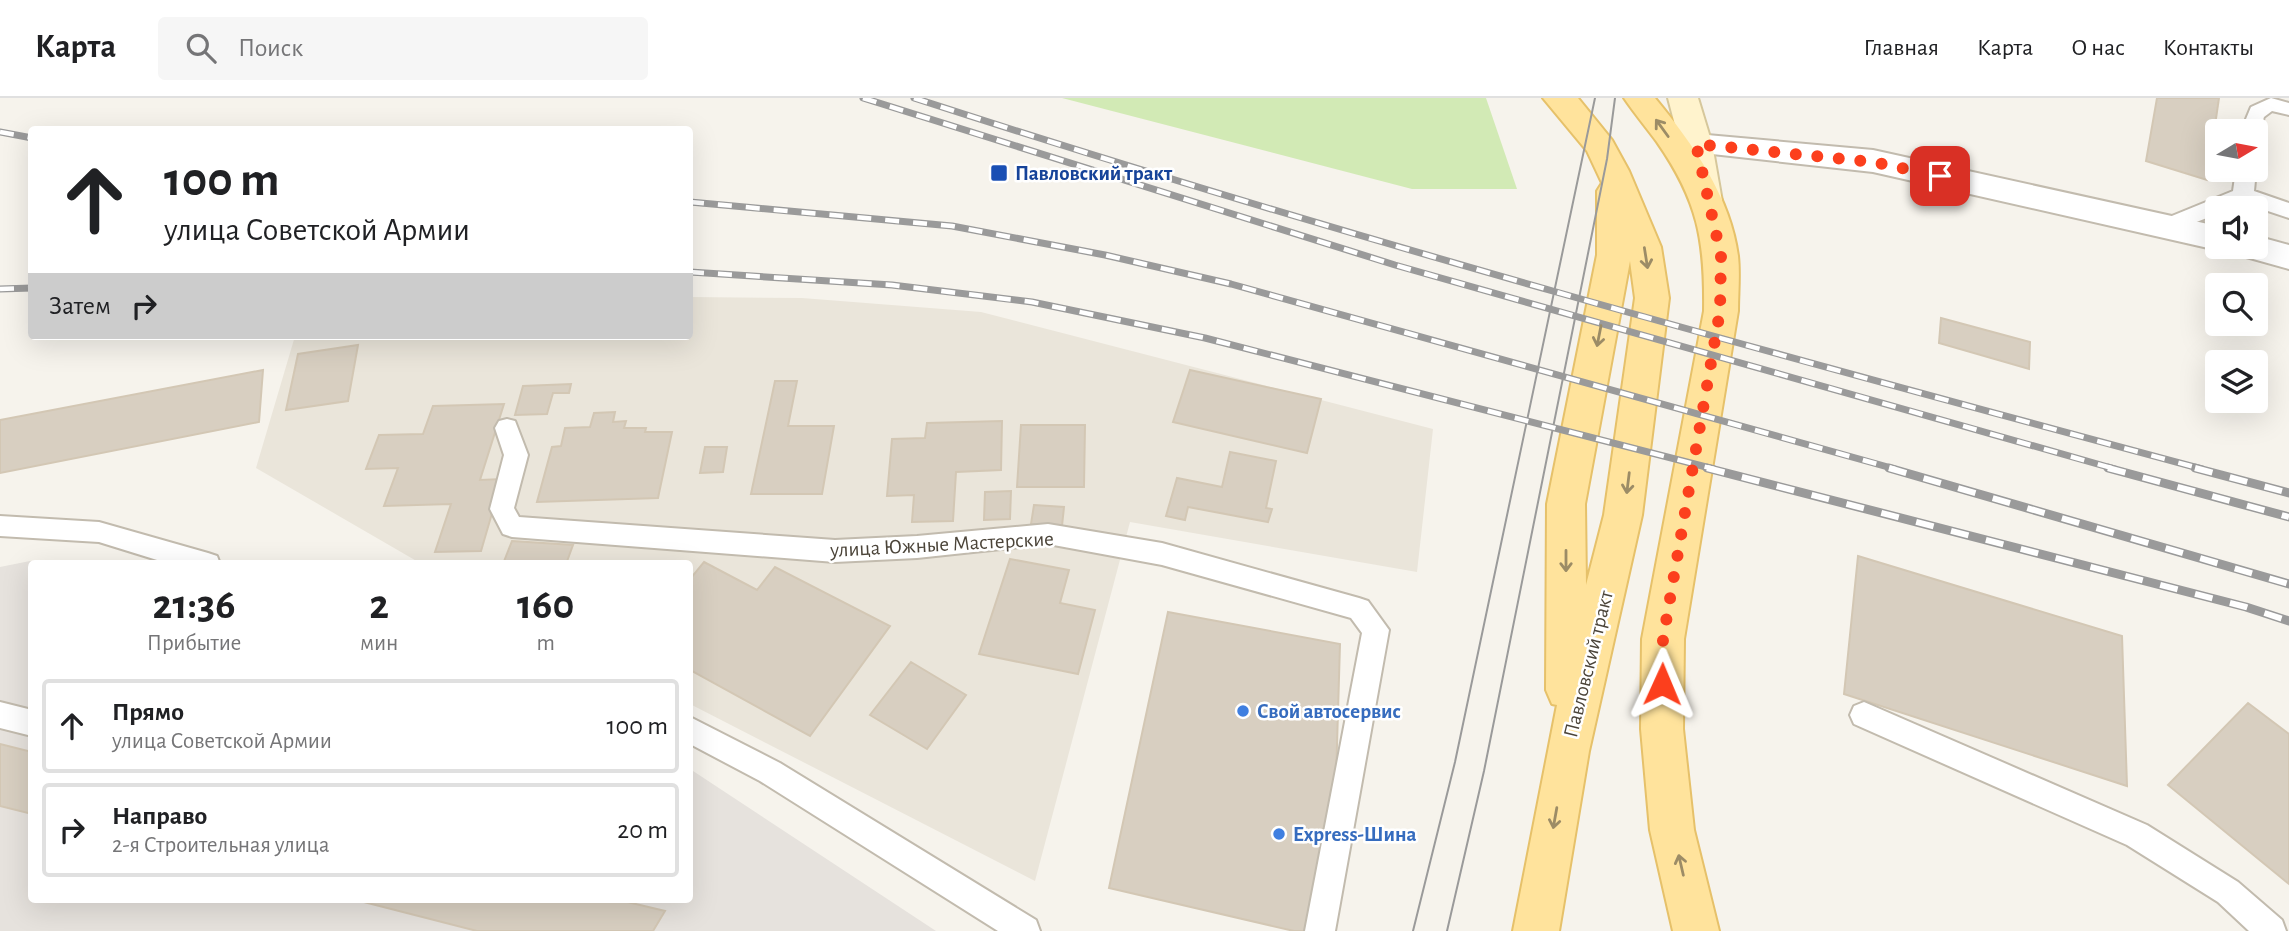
<!DOCTYPE html>
<html lang="ru">
<head>
<meta charset="utf-8">
<style>
  :root { --surface:#fff; --page:#f6f6f6; --text:#202124; --muted:#757577; --line:#e0e0e0 }
  body { margin:0; font-family:"Alegreya Sans",sans-serif; background:var(--page); color:var(--text); height:100vh; display:flex; flex-direction:column; font-size:26px; white-space:nowrap }
  * { box-sizing:border-box; margin:0 }
  p { font-size:23px; color:var(--muted) }
  .icon { flex:none; width:38px; height:38px; fill:none; stroke:currentColor; stroke-width:2; stroke-linecap:round; stroke-linejoin:round }
  .map { position:relative; flex:1; overflow:hidden }
  .details { position:absolute; left:28px; top:462px; width:665px; height:343px; display:flex; flex-direction:column; background:var(--surface); border-radius:7px; box-shadow:0 7px 28px #0002 }
  .details>* { flex:none }
  .top-card { position:absolute; left:28px; top:28px; width:665px; height:214px; border-radius:7px; box-shadow:0 7px 28px #0002; background:#fff; color:var(--text); overflow:hidden }
  .needle { width:46px; rotate:80deg }
  .buttons { position:absolute; left:2205px; top:21px; display:grid; gap:14px }
  .buttons a { display:grid; place-items:center; width:63px; height:63px; border-radius:7px; background:var(--surface); box-shadow:0 7px 28px #0002; font-size:35px }
  .pin { position:absolute; display:grid; place-items:center; width:60px; height:60px; color:#fff; margin:-30px; border-radius:14px; box-shadow:0 4px 10px #0006 }
  .me { position:absolute; width:77px; margin:-38px; rotate:1deg; stroke-linejoin:round; filter:drop-shadow(0 0 5px #0008) }
  .turn { display:flex; align-items:center; gap:24px; height:147px; padding:0 21px; font-size:32px }
  .turn .icon { width:91px; height:91px; stroke-width:2.5 }
  .turn b { display:block; font-size:49px; line-height:60px }
  .then { display:flex; align-items:center; height:66px; padding:0 21px; background:#0003; gap:14px; font-size:26px }
  .eta { display:flex; justify-content:space-evenly; align-items:center; height:119px; text-align:center }
  .eta b { font-size:42px; font-weight:700; line-height:49px }
  ul { padding:0; list-style:none }
  li { display:flex; align-items:center; gap:21px; height:94px; margin:0 14px 10px; padding:0 7px; border:4px solid var(--line); border-radius:7px }
  li div { flex:1 }
  li b { display:block; font-size:26px }
  li em { font-style:normal }
  header { display:flex; align-items:center; gap:42px; box-sizing:border-box; height:98px; padding:0 35px; background:var(--surface); border-bottom:2px solid var(--line) }
  header strong { font-size:33px }
  nav { display:flex; gap:38px; margin-inline-start:auto; font-size:24px }
  .search { width:490px; height:63px; background:var(--page); display:flex; align-items:center; gap:18px; box-sizing:border-box; padding:0 24px; border-radius:7px; color:var(--muted); font-size:26px }
  .map>svg:first-child { display:block }
</style>
</head>
<body>
<header>
<strong>Карта</strong>
<div class="search"><svg class="icon" aria-label="search" viewBox="0 0 24 24"><circle cx="10" cy="10" r="6"/><path d="M15 15l6 6"/></svg>Поиск</div>
<nav><a>Главная</a><a>Карта</a><a>О нас</a><a>Контакты</a></nav>
</header>
<div class="map">
<svg width="2289" height="833" viewBox="0 0 2289 833">
  <rect width="100%" height="100%" fill="#f6f3ec"/>
  <path fill="#eae5da" d="M690 199 802 200 981 214 1433 331 1417 474 1130 424 1035 783 690 606V466L420 465 256 370 295 238H690Z"/>
  <path fill="#e6e2dd" d="M30 463 38 465 32 466V802H690V671L936 833H0V469Z"/>
  <path fill="#d2eab5" d="M1062 0H1486L1517 91H1412Z"/>
  <path fill="#d8cfc1" stroke="#d3c7b4" stroke-width="2" d="M2157 0H2219L2207 82 2146 63Z
    M1941 220 2030 244 2029 271 1939 245Z
    M358 247 348 303 286 312 298 256Z
    M263 272 259 324 0 375V322Z
    M1190 272 1321 301 1307 355 1173 324Z
    M775 283H797L788 328H834L822 396H751Z
    M571 286 569 295H553L547 316 515 317 523 288Z
    M504 306 480 382 502 381 481 453 435 454 451 406 384 408 398 370 366 371 379 337 423 336 433 308Z
    M615 314 613 324 626 323 624 330H646L645 334H672L658 400 537 404 552 349 561 348 565 330 590 329 594 315Z
    M1002 323 1001 372 956 374 953 423 912 424 914 397 887 398 892 341 925 340 927 325Z
    M1021 327H1085L1084 389H1017Z
    M705 349H727L723 374 700 375Z
    M1230 354 1276 363 1266 410 1272 411 1268 424 1188 409 1185 422 1166 418 1177 380 1222 389Z
    M1011 393 1010 421 984 422 985 394Z
    M1034 407 1064 409 1062 428 1031 426Z
    M512 443 573 447 566 466H503Z
    M1858 458 2122 538 2127 688 1844 596Z
    M1010 461 1069 472 1060 505 1095 512 1078 576 979 556Z
    M704 464 757 492 775 469 890 528 810 638 690 572V481Z
    M1168 514 1340 546 1336 681 1306 833H1294L1109 790Z
    M911 564 966 597 927 651 870 617Z
    M2248 605 2289 636V786L2168 687Z
    M0 646 32 654V716L0 708Z
    M356 802H619L665 813 653 833H477Z"/>
  <g fill="none" stroke-linecap="round" stroke-linejoin="round">
    <defs>
      <path id="service" d="M2271 0 2289 5V17L2272 13 2264 19 2258 38 2256 33H2241L2251 9Z
        M2236 72H2256L2254 93 2289 105V120L2244 105 2230 110H2217V116L2176 132H2162L2159 127 2162 122 2233 93Z
        M507 321 515 323 528 357 514 410 519 419 835 442 917 438 1048 426 1162 445 1359 500 1368 503 1389 532 1335 833H1305L1362 535 1351 520 1162 467 1048 446 917 460 835 464 512 439 503 436 490 411 504 357 495 330 499 323Z
        M0 418 99 424 208 455 217 458 220 466H170L99 444 0 438Z
        M0 604 32 612V638L0 630Z
        M1864 604 2147 727 2238 784 2282 822 2286 833H2249L2218 804 2127 747 1854 626 1850 617 1854 608Z
        M690 619 780 665 1036 822 1040 833H998L760 683 690 646Z"/>
      <path id="minor" d="M1696 36 1873 52 2217 128V149H2227L2217 152 1873 74 1685 53 1680 46 1685 39Z
        M2256 138 2289 147V171L2239 157 2235 149H2256Z"/>
      <path id="secondary" d="M1668 0H1698L1712 46 1722 103 1717 111 1706 114 1695 111 1690 103 1680 46Z"/>
      <path id="primary" d="M1543 0H1578L1612 42 1629 73 1661 149 1669 200 1642 417 1589 653 1559 833H1513L1557 607 1552 606 1546 592 1547 406 1597 157V93L1602 85 1587 53ZM1630 163 1635 200 1604 417 1586 487 1585 406Z
        M1624 0H1655C1693 46 1730 98 1738 158 1740 176 1738 195 1738 213L1684 541 1683 631 1694 732 1719 833H1673L1650 732 1641 631 1642 541 1704 213C1705 142 1698 103 1657 44 1646 29 1634 15 1624 0Z"/>
    </defs>
    <use href="#service" stroke="#c2bbae" stroke-width="4"/>
    <use href="#minor" stroke="#c2bbae" stroke-width="4"/>
    <use href="#secondary" stroke="#d6c79b" stroke-width="4"/>
    <use href="#primary" stroke="#e6c16a" stroke-width="4"/>
    <use href="#service" fill="#fff" fill-rule="evenodd"/>
    <use href="#minor" fill="#fff" fill-rule="evenodd"/>
    <use href="#secondary" fill="#fff3cd" fill-rule="evenodd"/>
    <use href="#primary" fill="#ffe39c" fill-rule="evenodd"/>
    <path stroke="#9a9a9a" stroke-width="2" d="M1413 833 1455 664 1595 0
      M1447 833 1484 673 1607 61 1615 0"/>
    <defs>
      <path id="rail-far1" d="M863 0 1395 167 2115 371
        M914 0C1339 138 1770 255 2202 371
        M0 34 32 40
        M690 104 952 128 1105 157 1231 186 1895 371
        M690 174 892 187 1032 204 1205 240 1714 371
        M0 191 32 190"/>
      <path id="rail" d="M1707 370 2246 509 2289 523
        M1889 370 2289 486
        M2108 370 2289 419
        M2195 370 2289 395"/>
    </defs>
    <use href="#rail-far1" stroke="#9a9a9a" stroke-width="7"/>
    <use href="#rail" stroke="#9a9a9a" stroke-width="9"/>
    <use href="#rail-far1" stroke="#fff" stroke-width="4.5" stroke-dasharray="14" stroke-linecap="butt"/>
    <use href="#rail" stroke="#fff" stroke-width="6" stroke-dasharray="18" stroke-linecap="butt"/>
  </g>
  <defs><path id="oneway-shaft" d="M-6 0H5M1.5-3L5.5 0L1.5 3" fill="none" stroke-width="1.6" stroke-linecap="round" stroke-linejoin="round" transform="scale(1.75)"/></defs>
  <g stroke="#9c8c66">
    <use href="#oneway-shaft" transform="translate(1662 30) rotate(-126)"/>
    <use href="#oneway-shaft" transform="translate(1646 160) rotate(81)"/>
    <use href="#oneway-shaft" transform="translate(1599 238) rotate(101)"/>
    <use href="#oneway-shaft" transform="translate(1628 385) rotate(97)"/>
    <use href="#oneway-shaft" transform="translate(1566 463) rotate(90)"/>
    <use href="#oneway-shaft" transform="translate(1555 720) rotate(100)"/>
    <use href="#oneway-shaft" transform="translate(1681 767) rotate(-103)"/>
  </g>
  <g fill="none" stroke-linecap="round" stroke-linejoin="round">
    <path stroke="#fc3f1d" stroke-width="12" stroke-dasharray="0 21.6" d="M1662 586 1663 541 1720 213 1721 158 1696 46 1873 64 1940 78"/>
  </g>
  <rect fill="#1a4fb4" stroke="#fff" stroke-width="2.5" x="990" y="66" width="18" height="18" rx="3.5"/>
  <g fill="#3f7fe0" stroke="#fff" stroke-width="2.5">
    <circle cx="1243" cy="613" r="7"/>
    <circle cx="1279" cy="736" r="7"/>
  </g>
  <g text-anchor="middle" stroke-width="5" stroke-linejoin="round" paint-order="stroke">
    <g font-size="21" font-weight="bold" fill="#164399" stroke="#fff" text-anchor="start">
      <text x="1015" y="82">Павловский тракт</text>
    </g>
    <g font-size="21" fill="#4b4439" stroke="#fff">
      <text transform="translate(942 446) rotate(-3)" y="7">улица Южные Мастерские</text>
      <text transform="translate(1588 566) rotate(-76)" y="7">Павловский тракт</text>
    </g>
    <g font-size="21" font-weight="bold" fill="#366cbe" stroke="#fff" text-anchor="start">
      <text x="1257" y="620">Свой автосервис</text>
      <text x="1293" y="743">Express-Шина</text>
    </g>
  </g>
</svg>
<div class="buttons">
<a><svg class="needle" viewBox="-14 -14 28 28"><path d="M0-13l5 13h-10z" fill="#e53935"/><path d="M0 13l5-13h-10z" fill="#757577"/></svg></a>
<a><svg class="icon" aria-label="sound" viewBox="0 0 24 24"><path d="M4 9h4l5-4v14l-5-4H4zM17 9q2 3 0 6"/></svg></a>
<a><svg class="icon" aria-label="search" viewBox="0 0 24 24"><circle cx="10" cy="10" r="6"/><path d="M15 15l6 6"/></svg></a>
<a><svg class="icon" aria-label="layers" viewBox="0 0 24 24"><path d="M12 4l9 5-9 5-9-5zM3 14l9 5 9-5"/></svg></a>
</div>
<div class="pin" style="left:1940px;top:78px;background:#d93025"><svg class="icon" aria-label="arrive" viewBox="0 0 24 24"><path d="M6 21V4h12l-3 4 3 4H6"/></svg></div>
<svg class="me" style="left:1662px;top:586px" viewBox="-20 -20 40 40"><path d="M0-17L14 15 0 8-14 15z" fill="#fc3f1d" stroke="#fff" stroke-width="4"/></svg>
<div class="top-card">
<div class="turn"><svg class="icon" aria-label="ahead" viewBox="0 0 24 24"><path d="M12 20V5M6 11l6-6 6 6"/></svg><div><b>100 m</b>улица Советской Армии</div></div>
<div class="then">Затем<svg class="icon" aria-label="right" viewBox="0 0 24 24"><path d="M7 20v-9h11M14 6l5 5-5 5"/></svg></div>
</div>
<section class="details">
<div class="eta">
<div><b>21:36</b><p>Прибытие</p></div>
<div><b>2</b><p>мин</p></div>
<div><b>160</b><p>m</p></div>
</div>
<ul>
<li><svg class="icon" aria-label="ahead" viewBox="0 0 24 24"><path d="M12 20V5M6 11l6-6 6 6"/></svg><div><b>Прямо</b><p>улица Советской Армии</p></div><em>100 m</em></li>
<li><svg class="icon" aria-label="right" viewBox="0 0 24 24"><path d="M7 20v-9h11M14 6l5 5-5 5"/></svg><div><b>Направо</b><p>2-я Строительная улица</p></div><em>20 m</em></li>
</ul>
</section>
</div>
</body>
</html>
